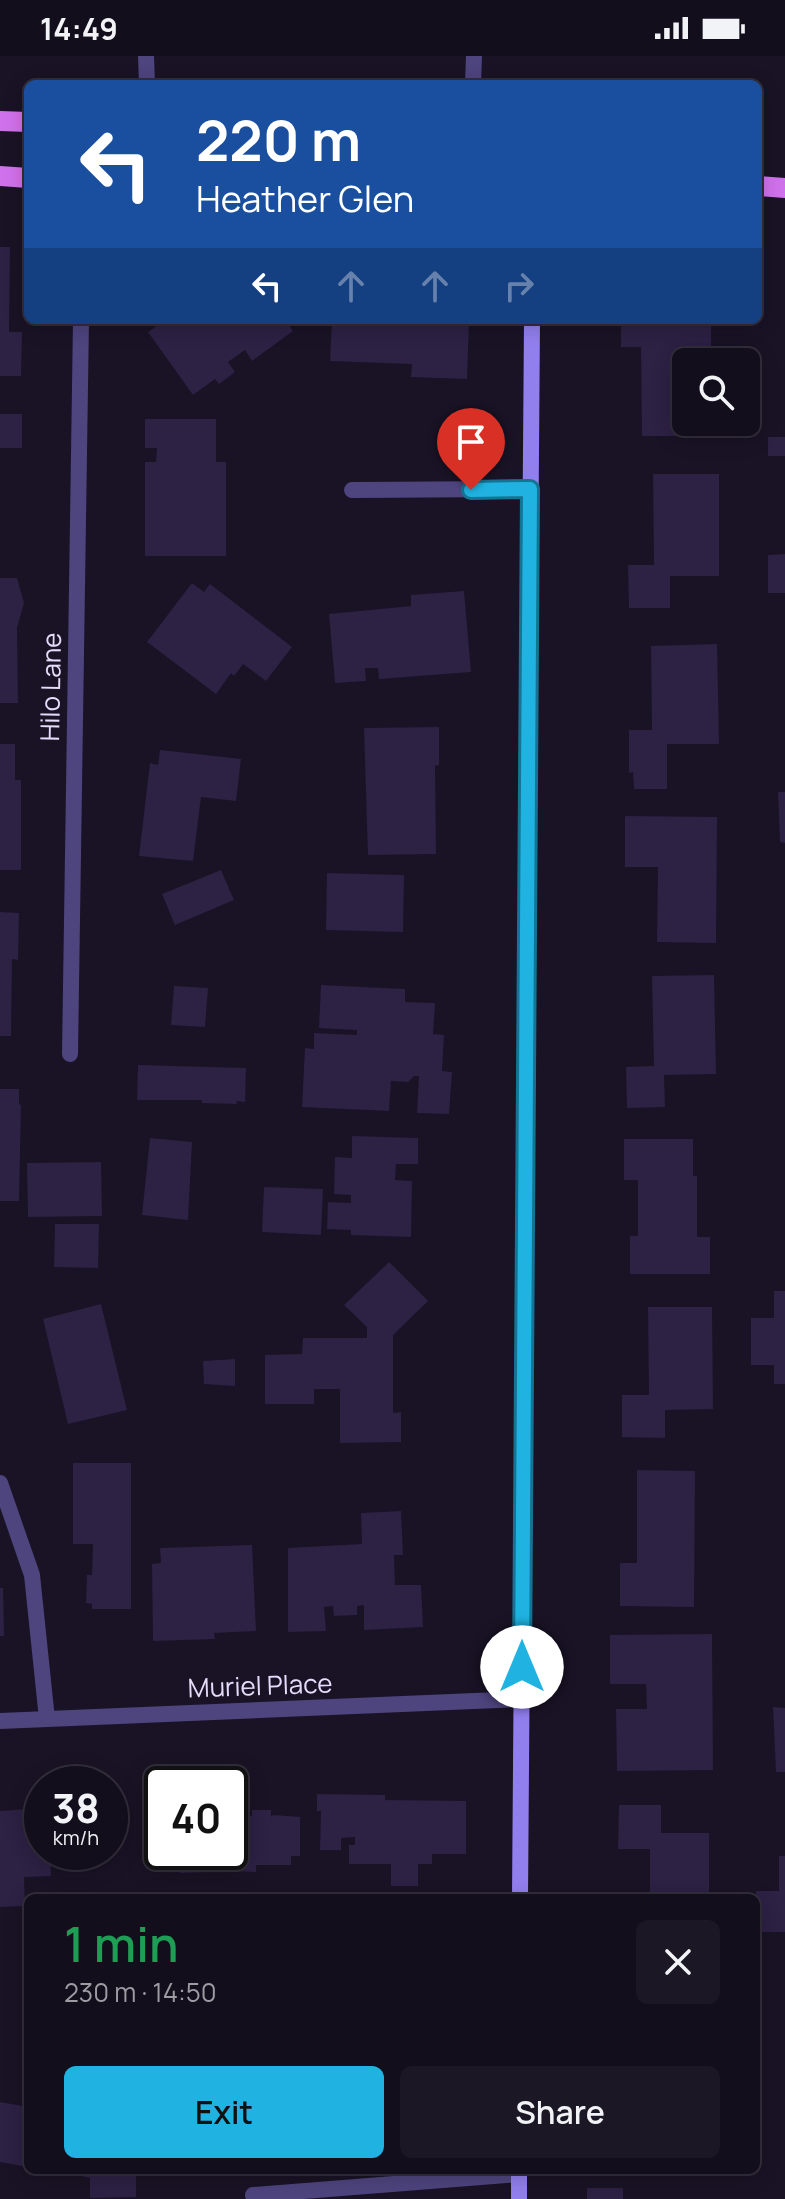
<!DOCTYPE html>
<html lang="en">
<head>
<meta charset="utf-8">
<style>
  :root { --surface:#130e1c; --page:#1c1725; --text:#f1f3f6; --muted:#9d9ca3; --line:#322e3b; --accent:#20b3e2 }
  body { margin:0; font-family:Manrope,sans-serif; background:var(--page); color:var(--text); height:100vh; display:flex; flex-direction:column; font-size:30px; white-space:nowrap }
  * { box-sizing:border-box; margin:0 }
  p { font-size:26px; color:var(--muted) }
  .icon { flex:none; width:44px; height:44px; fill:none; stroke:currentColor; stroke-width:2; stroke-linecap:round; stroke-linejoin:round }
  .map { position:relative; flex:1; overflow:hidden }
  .sheet { position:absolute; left:24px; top:1838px; width:736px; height:280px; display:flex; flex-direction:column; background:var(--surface); border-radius:12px; box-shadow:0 4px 20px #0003,0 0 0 2px var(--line) }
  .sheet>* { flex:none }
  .banner { position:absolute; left:24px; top:24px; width:738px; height:244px; border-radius:12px; box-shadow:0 4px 20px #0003,0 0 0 2px var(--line); background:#1a4fa0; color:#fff; overflow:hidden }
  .buttons { position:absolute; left:672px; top:292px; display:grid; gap:16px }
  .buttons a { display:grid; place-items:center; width:88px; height:88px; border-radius:12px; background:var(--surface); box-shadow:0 4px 20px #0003,0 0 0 2px var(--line); font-size:40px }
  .speed { position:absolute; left:24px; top:1710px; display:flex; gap:16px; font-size:40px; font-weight:700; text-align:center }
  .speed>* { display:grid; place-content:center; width:104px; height:104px; border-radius:50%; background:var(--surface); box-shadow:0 4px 20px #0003,0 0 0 2px var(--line); line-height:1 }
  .speed small { font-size:20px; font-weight:400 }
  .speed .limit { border:4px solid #111; border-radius:12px; background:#fff; color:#111 }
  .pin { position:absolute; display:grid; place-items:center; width:68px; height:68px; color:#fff; margin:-82px -34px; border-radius:50% 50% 50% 0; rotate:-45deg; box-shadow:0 0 8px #0007 }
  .pin .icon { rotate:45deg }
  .me { position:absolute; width:88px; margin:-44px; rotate:0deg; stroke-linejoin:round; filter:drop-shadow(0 0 6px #0008) }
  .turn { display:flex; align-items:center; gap:28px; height:168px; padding:0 40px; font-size:36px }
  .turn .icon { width:104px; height:104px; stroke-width:2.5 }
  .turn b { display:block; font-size:56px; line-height:68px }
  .lanes { display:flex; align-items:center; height:76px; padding:0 40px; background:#0003; justify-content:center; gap:40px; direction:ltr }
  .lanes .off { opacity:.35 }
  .round { display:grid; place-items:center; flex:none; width:84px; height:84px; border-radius:12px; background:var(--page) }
  .headline { display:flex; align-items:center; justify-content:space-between; height:136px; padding:0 40px }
  h1 { font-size:48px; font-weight:600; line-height:60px; color:#1e9e55 }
  .button { display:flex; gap:16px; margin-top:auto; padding:16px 40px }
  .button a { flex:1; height:92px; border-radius:12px; background:var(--accent); color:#111; font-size:32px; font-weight:600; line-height:92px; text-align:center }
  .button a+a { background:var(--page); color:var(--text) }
  .status { display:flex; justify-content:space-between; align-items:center; height:56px; padding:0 40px; background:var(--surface); direction:ltr }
  .status svg { height:22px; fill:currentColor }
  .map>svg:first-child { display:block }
</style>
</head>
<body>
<div class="status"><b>14:49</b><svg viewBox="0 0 49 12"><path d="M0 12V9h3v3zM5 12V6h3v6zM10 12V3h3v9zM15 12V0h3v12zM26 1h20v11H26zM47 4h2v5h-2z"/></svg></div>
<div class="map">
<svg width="785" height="2143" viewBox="0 0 785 2143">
  <rect width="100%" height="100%" fill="#191325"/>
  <path fill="#2d2144" d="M0 191H10L9 276H22L21 320H0Z
    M165 264H285L293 275 252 305 245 294 228 306 235 316 219 328 215 323 193 339 148 276Z
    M332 264H469L467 323 411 321 412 308 330 305Z
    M621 264H711V306H686V366H711V380H642L641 291H621Z
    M0 358H22V392H0Z
    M145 363H216V406H226V500H145V406H156L157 392H145Z
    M768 381H785V400H768Z
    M653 418H719V520H670V552H629L628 509H654Z
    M785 498V537H768V499Z
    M0 522H17L24 547 17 572 18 647H0Z
    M192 527 204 536 210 528 292 591 266 625 243 608 234 620 231 617 216 638 147 586Z
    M464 535 471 616 379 623 378 612H365L366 625 335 627 329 558 411 550V539Z
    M717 588 719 688H667V733H634L633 716 629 717V674H652L651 590Z
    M439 671V709L435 710 436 798 368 799 364 672Z
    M0 688H15V724H21V814H0Z
    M160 694 241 703 236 745 201 741 193 805 139 800 150 707 158 709Z
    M778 736H785V787L780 786Z
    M625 760 717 761 716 887 657 886 658 811H625Z
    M221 814 234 844 175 869 162 838Z
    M327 817 404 819 403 876 326 874Z
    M0 856 19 857 18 904 12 903 11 980H0Z
    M714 919 716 1018 664 1019 665 1051 627 1052 626 1011 654 1010 652 920Z
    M321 929 405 933V946L435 947 433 978 444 979 442 1015 452 1016 449 1058 417 1057 419 1020H414L408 1026 391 1025 389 1055 302 1051 305 992 314 993V977L357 979V974L319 972Z
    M174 930 208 932 205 971 171 969Z
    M138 1009 246 1012 245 1046 236 1045 237 1048 202 1047V1044H137Z
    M0 1033H19V1048L21 1049 19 1145H0Z
    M352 1080 418 1082V1108H396L395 1124 412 1125 411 1181 351 1179V1174L327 1173 328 1146 351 1147V1139L334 1138 335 1101 352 1102Z
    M150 1082 192 1086 188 1164 142 1159Z
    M624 1083H693V1120H697V1181H710V1218H630V1180H638V1124H624Z
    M101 1106 102 1160 28 1161 27 1107Z
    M264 1131 323 1133 321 1179 262 1176Z
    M55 1168H99L98 1212 54 1211Z
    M389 1206 428 1245 393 1279V1357L401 1356V1386L340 1387V1333H314V1348H265V1299L302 1298 303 1282H367V1271L344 1249Z
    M774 1235H785V1328H774V1309H751V1262H774Z
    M101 1248 127 1354 68 1368 43 1263Z
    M648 1251H712L713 1353 665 1354V1382L622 1381V1339H649Z
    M235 1303V1330L204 1328 203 1305Z
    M73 1407H131V1553H92V1548L86 1547 87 1519H92L93 1488H73Z
    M637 1414 695 1415 694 1551 620 1550V1507H637Z
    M401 1455 403 1499H394L395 1529H421L423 1571 364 1574V1549L357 1550V1559L334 1560 333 1550 324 1551 326 1575 288 1576V1492L362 1488 361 1457Z
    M252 1489 256 1575 214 1577 215 1583 153 1585 152 1508 161 1507 160 1492Z
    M0 1532H3L4 1580H0Z
    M712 1578 713 1714 617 1715 616 1653H647L646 1628H610V1579Z
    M773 1651 785 1652V1716H776Z
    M317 1738 385 1739V1744L466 1745V1798H432V1808H418V1830H391V1808H349V1789H355V1781L341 1782V1794H320L321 1755H317Z
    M619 1749H661V1777H709V1842H618V1839H650V1793H618Z
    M42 1752V1796H50L51 1820 24 1821 25 1850 0 1851V1755Z
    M252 1754H271V1761L273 1759 300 1761V1800H291V1809H256V1816L207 1814V1816L180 1817V1796H230V1759L252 1760Z
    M158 1765H162V1797H158Z
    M779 1800H785V1876H756V1835H779Z
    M0 2046 28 2051V2111L0 2106Z
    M54 2114H136V2141L90 2142V2122Z
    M587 2132H623V2143H587Z"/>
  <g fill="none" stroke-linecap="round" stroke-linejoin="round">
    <path stroke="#4e447e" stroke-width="16" d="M146 0 147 28
      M473 28 474 0
      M253 2139 519 2118"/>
    <path stroke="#4e447e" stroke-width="16" d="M352 434 530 433
      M70 998 81 264
      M0 1427 32 1519 47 1663
      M0 1665 522 1643"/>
    <path stroke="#927fee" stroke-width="16" d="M520 1842 532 264
      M519 2143V2114"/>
    <path stroke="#d071ec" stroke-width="20" d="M0 65 28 66
      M0 120 28 122
      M758 130 785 132"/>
  </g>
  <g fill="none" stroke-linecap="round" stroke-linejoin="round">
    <defs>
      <path id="route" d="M471 434 530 433 522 1611"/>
    </defs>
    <use href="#route" stroke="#157493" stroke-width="20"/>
    <use href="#route" stroke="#20b3e2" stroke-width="14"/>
  </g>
  <g text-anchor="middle" stroke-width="6" stroke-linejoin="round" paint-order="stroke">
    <g font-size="26" fill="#e4dcfa" stroke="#191325">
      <text transform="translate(51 631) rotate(-89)" y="9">Hilo Lane</text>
      <text transform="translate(260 1630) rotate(-2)" y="9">Muriel Place</text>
    </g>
  </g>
</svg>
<div class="buttons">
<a><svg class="icon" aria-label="search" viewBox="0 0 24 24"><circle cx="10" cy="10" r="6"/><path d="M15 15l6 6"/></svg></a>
</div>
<div class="speed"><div>38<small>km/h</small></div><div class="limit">40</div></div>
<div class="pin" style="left:471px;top:434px;background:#d93025"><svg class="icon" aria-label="arrive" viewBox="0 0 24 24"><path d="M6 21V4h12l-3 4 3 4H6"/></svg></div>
<svg class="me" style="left:522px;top:1611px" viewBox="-20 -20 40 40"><circle r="19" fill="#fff"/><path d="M0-13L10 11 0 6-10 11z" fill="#20b3e2"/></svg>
<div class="banner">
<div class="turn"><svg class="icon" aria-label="left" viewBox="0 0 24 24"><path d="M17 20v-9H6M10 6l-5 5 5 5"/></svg><div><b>220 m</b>Heather Glen</div></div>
<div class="lanes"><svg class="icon" aria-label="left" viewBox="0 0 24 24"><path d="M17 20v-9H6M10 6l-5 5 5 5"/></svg><svg class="icon off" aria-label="ahead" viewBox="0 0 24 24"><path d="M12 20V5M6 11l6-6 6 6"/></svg><svg class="icon off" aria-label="ahead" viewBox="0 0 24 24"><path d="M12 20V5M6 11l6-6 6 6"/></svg><svg class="icon off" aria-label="right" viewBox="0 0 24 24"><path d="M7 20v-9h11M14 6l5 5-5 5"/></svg></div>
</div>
<section class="sheet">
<div class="headline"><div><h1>1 min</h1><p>230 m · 14:50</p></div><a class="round"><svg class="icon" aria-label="close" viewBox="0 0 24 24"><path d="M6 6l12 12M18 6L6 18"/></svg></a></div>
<div class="button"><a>Exit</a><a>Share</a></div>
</section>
</div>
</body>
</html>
